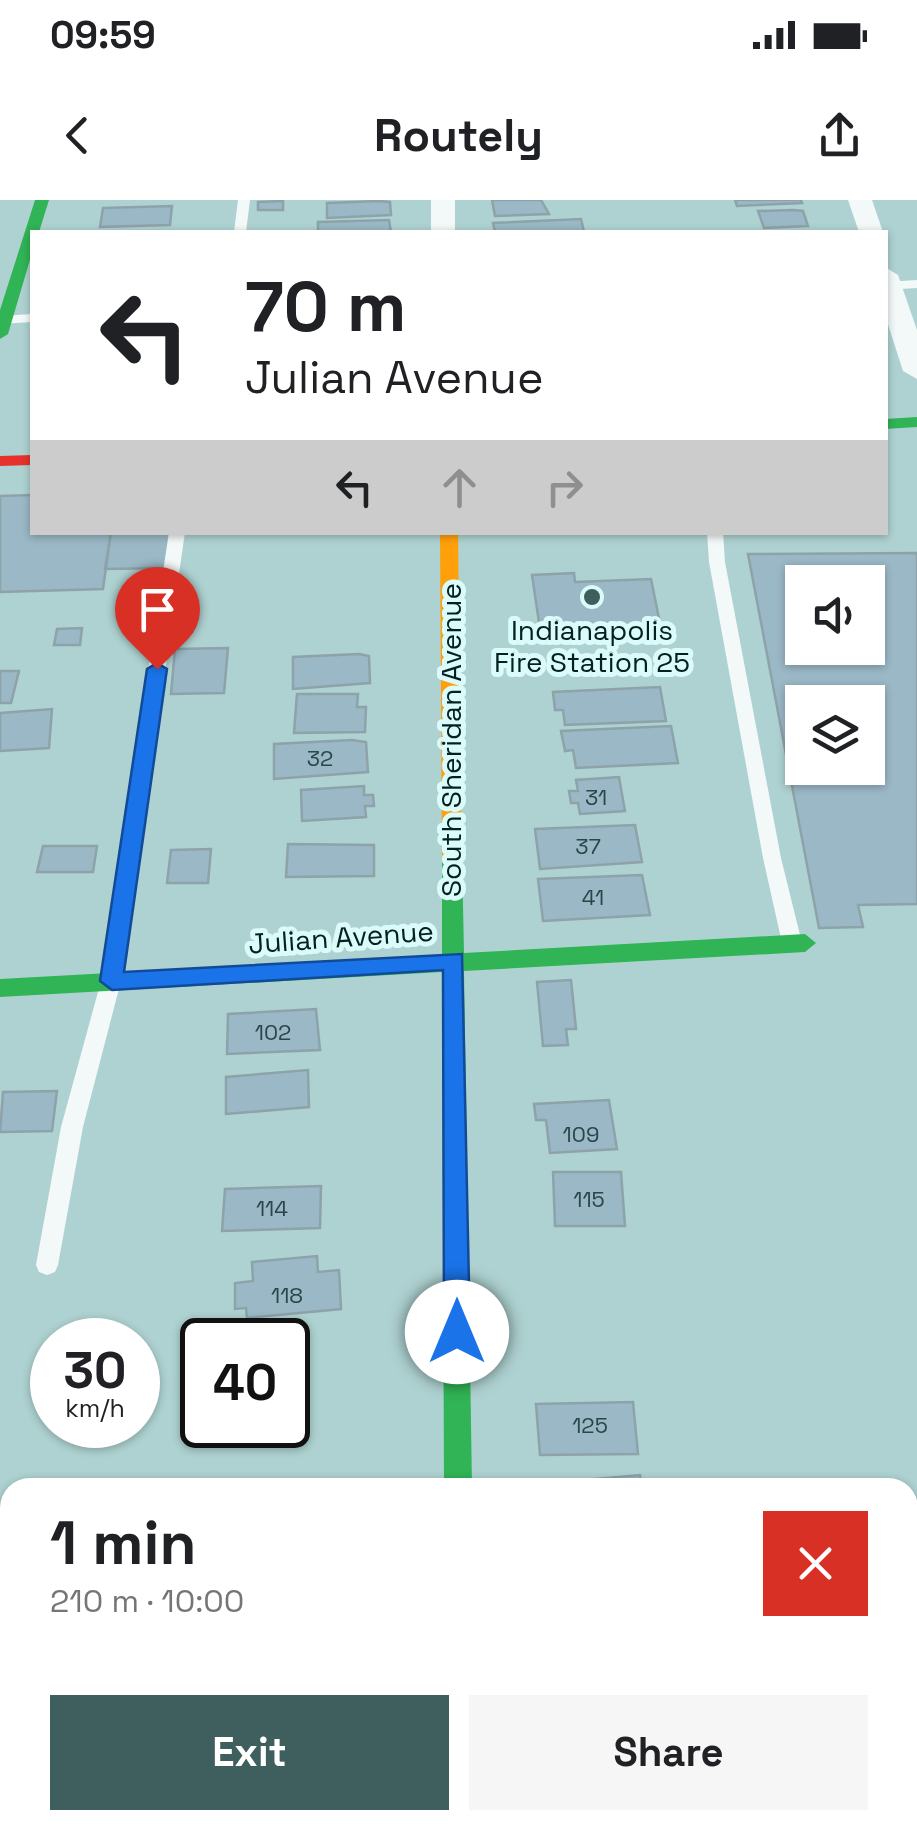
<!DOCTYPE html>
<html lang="en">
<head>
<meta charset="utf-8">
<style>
  :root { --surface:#fff; --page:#f6f6f6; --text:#202124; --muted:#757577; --accent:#3f5e5e }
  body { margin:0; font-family:"Space Grotesk",sans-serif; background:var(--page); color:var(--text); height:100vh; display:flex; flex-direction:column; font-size:38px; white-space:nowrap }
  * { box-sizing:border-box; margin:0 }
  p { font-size:32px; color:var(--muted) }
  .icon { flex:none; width:55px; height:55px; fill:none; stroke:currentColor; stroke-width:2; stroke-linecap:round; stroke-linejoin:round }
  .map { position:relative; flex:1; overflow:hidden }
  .details { position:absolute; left:0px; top:1278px; width:918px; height:352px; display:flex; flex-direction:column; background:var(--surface); border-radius:30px 30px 0 0; box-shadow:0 2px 8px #0004 }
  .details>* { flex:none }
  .guide { position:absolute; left:30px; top:30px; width:858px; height:305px; border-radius:0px; box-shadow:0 2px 8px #0004; background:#fff; color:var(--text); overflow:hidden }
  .buttons { position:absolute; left:785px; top:365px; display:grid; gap:20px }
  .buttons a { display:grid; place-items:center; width:100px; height:100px; border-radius:0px; background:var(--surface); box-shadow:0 2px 8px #0004; font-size:50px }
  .speed { position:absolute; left:30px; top:1118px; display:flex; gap:20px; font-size:50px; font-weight:700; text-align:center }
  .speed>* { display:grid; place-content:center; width:130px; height:130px; border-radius:50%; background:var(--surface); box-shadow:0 2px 8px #0004; line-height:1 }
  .speed small { font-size:25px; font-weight:400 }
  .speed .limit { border:5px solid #111; border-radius:15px; background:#fff; color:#111 }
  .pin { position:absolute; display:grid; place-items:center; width:85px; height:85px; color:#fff; margin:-102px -42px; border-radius:50% 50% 50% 0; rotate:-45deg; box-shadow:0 0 10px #0007 }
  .pin .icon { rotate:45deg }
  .me { position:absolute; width:110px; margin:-55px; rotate:0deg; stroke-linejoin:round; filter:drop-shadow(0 0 8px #0008) }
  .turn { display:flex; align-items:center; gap:35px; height:210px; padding:0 50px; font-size:45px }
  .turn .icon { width:130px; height:130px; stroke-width:2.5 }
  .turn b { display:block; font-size:70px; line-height:85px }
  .lanes { display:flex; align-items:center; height:95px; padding:0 50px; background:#0003; justify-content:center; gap:50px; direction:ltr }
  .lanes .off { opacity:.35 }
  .round { display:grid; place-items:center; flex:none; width:105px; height:105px; border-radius:0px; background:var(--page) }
  .head { display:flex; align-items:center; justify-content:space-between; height:170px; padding:0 50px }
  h1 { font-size:60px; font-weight:700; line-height:75px }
  .button { display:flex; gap:20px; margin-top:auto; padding:20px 50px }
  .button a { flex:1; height:115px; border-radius:0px; background:var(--accent); color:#fff; font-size:40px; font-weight:700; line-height:115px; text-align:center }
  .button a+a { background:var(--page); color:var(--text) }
  .status { display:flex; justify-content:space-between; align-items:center; height:70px; padding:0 50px; background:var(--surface); direction:ltr }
  .status svg { height:28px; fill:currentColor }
  header { display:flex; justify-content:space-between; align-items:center; height:130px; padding:0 50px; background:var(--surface); font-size:45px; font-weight:700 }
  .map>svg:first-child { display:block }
</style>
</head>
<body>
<div class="status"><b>09:59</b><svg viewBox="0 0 49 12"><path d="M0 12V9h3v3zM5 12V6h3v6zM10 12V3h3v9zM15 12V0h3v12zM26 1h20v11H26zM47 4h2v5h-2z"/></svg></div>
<header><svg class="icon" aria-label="back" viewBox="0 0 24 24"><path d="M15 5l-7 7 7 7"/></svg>Routely<svg class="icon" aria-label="share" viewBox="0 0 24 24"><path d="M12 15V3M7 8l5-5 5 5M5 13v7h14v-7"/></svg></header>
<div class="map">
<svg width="917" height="1628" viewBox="0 0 917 1628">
  <rect width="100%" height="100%" fill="#aed2d1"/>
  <path fill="#9bb8c6" stroke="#8da3a9" stroke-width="2.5" fill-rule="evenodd" d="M492 0H541L549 14 495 16Z
    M735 0H801L802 3 737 6Z
    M283 1V10H258V2Z
    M379 1 390 2 391 15 327 18V3Z
    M172 6 170 25 100 27 103 8Z
    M794 10 803 11 808 26 764 28 758 11Z
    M581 19 584 32H495L493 23Z
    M389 20 391 32H318V22Z
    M32 295V332H111L103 389 0 392V296Z
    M111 332H171L166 368 105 369Z
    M917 353V704L858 705 863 727 819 728 748 354ZM802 382H868V448H802ZM802 502H868V568H802Z
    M574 373 575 382 651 379 663 438 542 443 532 375Z
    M82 428 80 445H54L57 429Z
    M228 448 224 493 171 494 175 449Z
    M359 454 369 456 370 483 293 489V457Z
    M0 471H19L11 503H0Z
    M660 487 666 521 565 525 563 510H555L553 492Z
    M297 494H358L357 507H366L365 532 294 533Z
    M52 509 49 548 0 551V513Z
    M671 526 678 563 576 568 573 550 565 551 561 531Z
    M352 540 366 542 368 572 274 579V544Z
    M619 577 625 611 580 614 578 603H571L569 591H578L576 580Z
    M364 586V595H373L374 606H365L366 617 302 621 301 590Z
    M635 625 642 662 540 669 535 629Z
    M288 644 374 645V676L286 677Z
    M43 646H97L93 672H37Z
    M211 649 208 683H167L171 650Z
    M642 675 650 715 543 721 538 679Z
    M571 780 576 829H566L568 845 543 846 537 782Z
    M316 809 320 850 227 854 228 814Z
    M308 870 309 907 226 914V877Z
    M57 891 52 931 0 932 3 892Z
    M609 900 617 949 550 953 546 920H536L534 904Z
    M553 972H621L625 1026H555Z
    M321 986 320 1028 222 1031 225 989Z
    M317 1056 318 1072 339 1070 341 1109 247 1118 246 1108 235 1109V1083L253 1081 252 1062Z
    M633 1202 638 1254 540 1255 536 1204Z
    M640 1275 642 1288H538L537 1284Z
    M201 1620H327V1628H201Z
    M573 1620H684L686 1628H574Z"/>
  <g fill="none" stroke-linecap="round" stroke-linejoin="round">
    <path fill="#f3f8f8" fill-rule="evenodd" d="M238 0H250L246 32H234Z
      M917 80V88L885 90V82Z
      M32 114V122L0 124V116Z
      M169 332H185L121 781 83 927 58 1065 55 1072 47 1075 39 1072 36 1065 61 927 101 781Z
      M707 332H723L725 362 781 658 802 743 792 751 782 743 763 658 709 362Z"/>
    <path fill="#f3f8f8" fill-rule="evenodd" d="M431 0H455V32H431Z
      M848 0H872L883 32H859Z
      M885 67 898 75 917 130V179L903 171 885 115Z
      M433 1620H489V1628H433Z"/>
    <path fill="#30b455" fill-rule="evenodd" d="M35 0H49L39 32H32V53L8 134 0 139V110Z
      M917 217V227L885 229V219Z
      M452 650 462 658 464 753 805 734 816 743 805 752 464 771 472 1288H444L442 772 0 797V779L442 755V658Z"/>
    <path fill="#ff9f0a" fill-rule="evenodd" d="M440 332H458L462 658 452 666 442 658Z"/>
    <path fill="#e5322d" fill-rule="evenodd" d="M32 255V265L0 266V256Z"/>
  </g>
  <path fill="#1a73e8" stroke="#114b97" stroke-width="2.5" d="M157 463 167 469 124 772 462 754 470 1132 466 1141 457 1144 448 1141 444 1132 443 770 112 790 100 781 147 469Z"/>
  <circle fill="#3f5e5e" stroke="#dbfbfb" stroke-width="4" cx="592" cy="397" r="10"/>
  <g text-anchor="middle" stroke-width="10" stroke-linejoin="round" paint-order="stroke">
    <g font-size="22" fill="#2a464a">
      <text x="320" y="566">32</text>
      <text x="596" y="605">31</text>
      <text x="588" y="654">37</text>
      <text x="593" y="705">41</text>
      <text x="273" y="840">102</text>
      <text x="581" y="942">109</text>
      <text x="589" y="1007">115</text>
      <text x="272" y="1016">114</text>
      <text x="287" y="1103">118</text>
      <text x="590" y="1233">125</text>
    </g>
    <g font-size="28" fill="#042020" stroke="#dbfbfb">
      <text x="592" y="440">Indianapolis<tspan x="592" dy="32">Fire Station 25</tspan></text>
    </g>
    <g font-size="28" fill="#042020" stroke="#dbfbfb">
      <text transform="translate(451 540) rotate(-90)" y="10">South Sheridan Avenue</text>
      <text transform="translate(341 737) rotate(-4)" y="10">Julian Avenue</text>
    </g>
  </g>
</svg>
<div class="buttons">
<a><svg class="icon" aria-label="sound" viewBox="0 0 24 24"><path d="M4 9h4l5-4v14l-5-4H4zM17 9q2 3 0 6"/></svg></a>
<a><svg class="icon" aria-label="layers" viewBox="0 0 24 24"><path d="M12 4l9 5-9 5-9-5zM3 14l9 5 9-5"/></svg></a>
</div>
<div class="speed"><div>30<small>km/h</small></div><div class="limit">40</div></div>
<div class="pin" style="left:157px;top:469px;background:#d93025"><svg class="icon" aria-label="arrive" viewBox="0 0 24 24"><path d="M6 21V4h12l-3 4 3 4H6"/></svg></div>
<svg class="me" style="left:457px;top:1132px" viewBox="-20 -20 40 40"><circle r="19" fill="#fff"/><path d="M0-13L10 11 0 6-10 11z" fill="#1a73e8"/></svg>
<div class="guide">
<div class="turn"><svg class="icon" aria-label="left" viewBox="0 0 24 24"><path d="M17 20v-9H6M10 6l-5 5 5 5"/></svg><div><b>70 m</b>Julian Avenue</div></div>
<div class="lanes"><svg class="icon" aria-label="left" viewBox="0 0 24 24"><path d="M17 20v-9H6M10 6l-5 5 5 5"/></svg><svg class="icon off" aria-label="ahead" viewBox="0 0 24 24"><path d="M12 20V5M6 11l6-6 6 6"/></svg><svg class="icon off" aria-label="right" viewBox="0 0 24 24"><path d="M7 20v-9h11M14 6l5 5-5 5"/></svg></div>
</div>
<section class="details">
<div class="head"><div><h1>1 min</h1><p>210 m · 10:00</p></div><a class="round" style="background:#d93025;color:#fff"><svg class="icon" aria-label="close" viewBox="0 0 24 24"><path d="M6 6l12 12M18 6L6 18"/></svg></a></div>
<div class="button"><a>Exit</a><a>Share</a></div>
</section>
</div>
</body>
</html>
